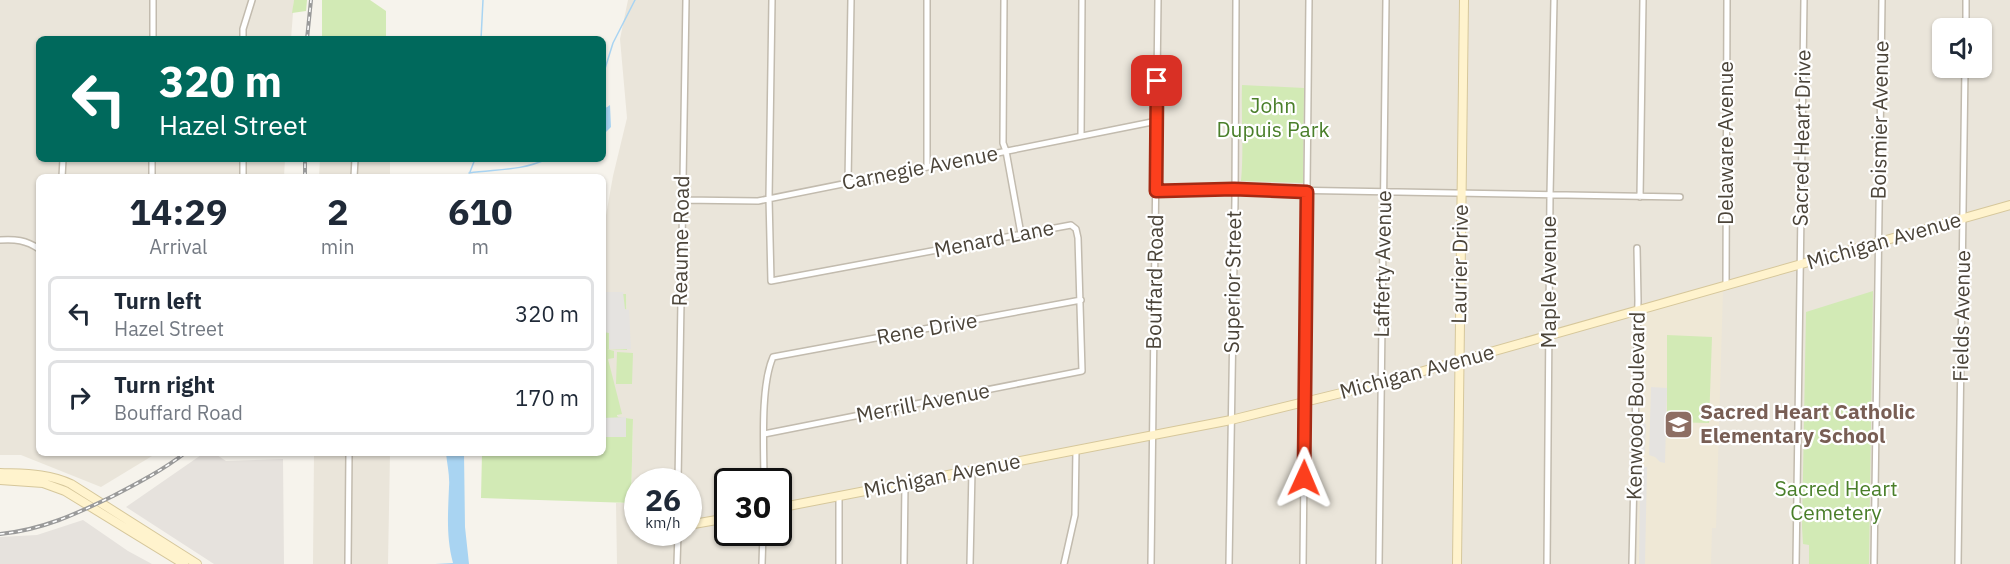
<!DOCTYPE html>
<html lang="en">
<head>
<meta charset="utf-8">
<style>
  :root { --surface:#fff; --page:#f2f2f3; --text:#1f2937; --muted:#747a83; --line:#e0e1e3 }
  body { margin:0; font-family:"IBM Plex Sans",sans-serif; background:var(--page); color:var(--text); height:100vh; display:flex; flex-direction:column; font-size:22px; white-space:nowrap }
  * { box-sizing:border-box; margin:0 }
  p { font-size:20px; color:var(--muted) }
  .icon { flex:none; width:33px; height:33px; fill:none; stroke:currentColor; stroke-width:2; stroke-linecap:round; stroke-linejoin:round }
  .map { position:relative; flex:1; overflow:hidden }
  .sheet { position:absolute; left:36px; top:174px; width:570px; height:282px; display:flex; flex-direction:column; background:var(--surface); border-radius:9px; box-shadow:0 2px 4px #0004 }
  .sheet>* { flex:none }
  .hud { position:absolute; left:36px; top:36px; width:570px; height:126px; border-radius:9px; box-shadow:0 2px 4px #0004; background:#00695c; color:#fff; overflow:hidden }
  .controls { position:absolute; left:1932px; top:18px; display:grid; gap:12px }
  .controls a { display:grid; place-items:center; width:60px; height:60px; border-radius:9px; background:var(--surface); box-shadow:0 2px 4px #0004; font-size:30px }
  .speed { position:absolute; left:624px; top:468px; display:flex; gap:12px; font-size:30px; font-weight:700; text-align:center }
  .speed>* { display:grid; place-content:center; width:78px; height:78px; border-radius:50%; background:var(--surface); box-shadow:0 2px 4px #0004; line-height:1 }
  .speed small { font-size:15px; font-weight:400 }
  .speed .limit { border:3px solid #111; border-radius:9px; background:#fff; color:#111 }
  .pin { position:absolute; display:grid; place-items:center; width:51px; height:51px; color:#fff; margin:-26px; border-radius:12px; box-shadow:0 3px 9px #0006 }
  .me { position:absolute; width:66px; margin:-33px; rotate:1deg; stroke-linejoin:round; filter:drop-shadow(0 0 4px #0008) }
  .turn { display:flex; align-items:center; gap:21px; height:126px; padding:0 24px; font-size:27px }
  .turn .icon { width:78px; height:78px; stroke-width:2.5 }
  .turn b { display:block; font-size:42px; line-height:51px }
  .eta { display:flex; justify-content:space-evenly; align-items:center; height:102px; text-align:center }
  .eta b { font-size:36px; font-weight:700; line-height:42px }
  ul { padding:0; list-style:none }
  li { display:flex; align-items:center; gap:18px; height:75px; margin:0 12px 9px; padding:0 12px; border:3px solid var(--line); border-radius:9px }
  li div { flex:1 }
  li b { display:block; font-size:22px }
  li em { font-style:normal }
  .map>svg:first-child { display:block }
</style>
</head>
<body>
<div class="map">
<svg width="2010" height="564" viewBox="0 0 2010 564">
  <rect width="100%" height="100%" fill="#f6f3ec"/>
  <path fill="#eae5da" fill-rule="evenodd" d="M0 0H294L291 39H39V159H285L284 177H39V453H157L101 487 21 455H0Z
    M628 0H2010V564H617L616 503H631L633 419 618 418 606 348 627 350 626 294H603V232L613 176 627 118 620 39ZM1942 28H1982V68H1942ZM638 482H688V532H638ZM728 482H778V532H728Z
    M320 159H390V177H319Z
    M314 453H390L388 564H313Z"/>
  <path fill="#e6e2dd" d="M204 453H214L226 461 283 459 284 564H214L126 507Z
    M83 520 128 551 152 564H0V537L37 535Z"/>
  <path fill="#efe8d6" d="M1723 290 1716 528H1712L1711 564H1637L1642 316 1644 313Z"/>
  <path fill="#d2eab5" d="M294 0H307L306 11 292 13Z
    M322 0H370L386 11V39H322Z
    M1242 85 1304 88 1303 183 1241 181C1244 149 1241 117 1242 85Z
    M1873 291 1869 564H1809V545L1803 544 1802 527 1806 312Z
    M603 294H626L627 350 607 349 614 351V358L608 359 622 414 617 415 618 417 633 419 631 503 481 498 482 453H603Z
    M1667 335 1712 337 1709 423 1667 422Z
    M617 352 633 353 632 384H616Z"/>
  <path fill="#e5e3e0" d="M1243 183 1298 184V189L1243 188Z
    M603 292H623L625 309 629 310 631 349H609V333L603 332Z
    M1651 387 1667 388 1665 463 1660 462 1655 457 1649 455Z
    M626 417V437H603V418Z
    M1641 423 1646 424 1645 453H1640Z
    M1640 466 1647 467 1645 564H1639Z"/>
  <path fill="#a9d4f2" d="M610 105 611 127 603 135V110Z
    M446 453H464L465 527 469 564H435L453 563C446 537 448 513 449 487 450 476 447 464 446 453Z"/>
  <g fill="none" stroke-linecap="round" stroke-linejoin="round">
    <path stroke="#a9d4f2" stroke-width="1.5" d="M481 39 483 0
      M603 75 613 43 635 0
      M603 106 606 108
      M470 172 475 159
      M469 173C497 169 521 171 547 159"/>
    <defs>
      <path id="street" d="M153 0V39
        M927 0V167
        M1004 0 1003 143 1006 151 1021 234
        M1966 28V0
        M243 39V29L252 0
        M1081 136 1082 0
        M62 177 63 159
        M152 177V159
        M243 177V159
        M354 177 355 159
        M848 182 851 0
        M1156 191 1234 189 1680 197
        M1640 197 1643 0
        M682 200 758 201 1157 121
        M0 240C15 239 26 240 39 249
        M1726 286 1727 0
        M764 434 1082 371 1078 238 1076 229 1071 225 771 281 769 198 772 0
        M678 482 686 0
        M764 482C764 448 760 387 773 357L1081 300
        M348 564 349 453
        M677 564 678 532
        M762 564 763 532
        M839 564V497
        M904 564 905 484
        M970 564 972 470
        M1064 564 1075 515 1076 450
        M1151 564 1158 0
        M1229 564 1235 200 1236 0
        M1303 564 1309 0
        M1379 564 1386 0
        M1547 564 1550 195 1554 0
        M1632 564 1638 300 1637 248
        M1796 564 1804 0
        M1874 564 1882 0
        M1958 564 1965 68"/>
      <path id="secondary" d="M0 473C25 474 48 473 71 484L197 564
        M0 480 43 483 65 491 184 564
        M778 508 1231 420 1374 385 2010 205
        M688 525 728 518
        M1457 564 1464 0"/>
    </defs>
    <use href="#street" stroke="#c2bbae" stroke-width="8"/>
    <use href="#secondary" stroke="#d6c79b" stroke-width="10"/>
    <use href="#street" stroke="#fff" stroke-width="5"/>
    <use href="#secondary" stroke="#fff3cd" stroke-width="8"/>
    <defs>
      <path id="rail" d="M307 39 311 0
        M305 177V159
        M0 534C42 530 76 514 113 496 138 483 163 470 185 453"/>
    </defs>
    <use href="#rail" stroke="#9a9a9a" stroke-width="4"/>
    <use href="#rail" stroke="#fff" stroke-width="1.5" stroke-dasharray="4.5" stroke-linecap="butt"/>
  </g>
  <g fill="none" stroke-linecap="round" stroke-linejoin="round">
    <defs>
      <path id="route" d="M1157 81 1156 191 1234 189 1307 192 1304 478"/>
    </defs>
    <use href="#route" stroke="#a42913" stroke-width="15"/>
    <use href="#route" stroke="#fc3f1d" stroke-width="10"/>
  </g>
  <defs>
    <symbol id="school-square" viewBox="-11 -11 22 22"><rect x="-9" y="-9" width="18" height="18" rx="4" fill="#8d6e63" stroke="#fff"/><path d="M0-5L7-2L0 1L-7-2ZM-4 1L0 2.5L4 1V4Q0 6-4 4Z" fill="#fff"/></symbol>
  </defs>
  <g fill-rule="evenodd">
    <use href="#school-square" x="1662" y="408" width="33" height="33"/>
  </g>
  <g text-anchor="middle" stroke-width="4.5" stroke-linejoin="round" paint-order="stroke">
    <g font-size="21" fill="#4a7f2a" stroke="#fff">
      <text x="1273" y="113">John<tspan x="1273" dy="24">Dupuis Park</tspan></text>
      <text x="1836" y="496">Sacred Heart<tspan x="1836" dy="24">Cemetery</tspan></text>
    </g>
    <g font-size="21" fill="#4b4439" stroke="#fff">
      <text transform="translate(1880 120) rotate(-89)" y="7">Boismier Avenue</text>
      <text transform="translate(1802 138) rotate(-89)" y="7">Sacred Heart Drive</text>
      <text transform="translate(1726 143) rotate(-90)" y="7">Delaware Avenue</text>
      <text transform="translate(920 168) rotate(-11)" y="7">Carnegie Avenue</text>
      <text transform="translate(994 239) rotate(-11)" y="7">Menard Lane</text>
      <text transform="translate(681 241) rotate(-89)" y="7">Reaume Road</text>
      <text transform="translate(1884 241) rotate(-16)" y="7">Michigan Avenue</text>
      <text transform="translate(1383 264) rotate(-89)" y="7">Lafferty Avenue</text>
      <text transform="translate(1460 264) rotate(-89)" y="7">Laurier Drive</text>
      <text transform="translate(1155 282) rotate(-89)" y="7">Bouffard Road</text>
      <text transform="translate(1233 282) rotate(-89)" y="7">Superior Street</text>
      <text transform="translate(1549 282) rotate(-90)" y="7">Maple Avenue</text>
      <text transform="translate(1962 316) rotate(-89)" y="7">Fields Avenue</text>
      <text transform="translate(927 329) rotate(-10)" y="7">Rene Drive</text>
      <text transform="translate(1417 372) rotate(-15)" y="7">Michigan Avenue</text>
      <text transform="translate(923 403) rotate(-11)" y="7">Merrill Avenue</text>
      <text transform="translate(1636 406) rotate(-89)" y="7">Kenwood Boulevard</text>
      <text transform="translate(942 476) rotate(-11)" y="7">Michigan Avenue</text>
    </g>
    <g font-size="21" font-weight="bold" fill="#785e54" stroke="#fff" text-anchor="start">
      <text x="1700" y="419">Sacred Heart Catholic<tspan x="1700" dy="24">Elementary School</tspan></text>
    </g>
  </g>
</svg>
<div class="controls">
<a><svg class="icon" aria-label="sound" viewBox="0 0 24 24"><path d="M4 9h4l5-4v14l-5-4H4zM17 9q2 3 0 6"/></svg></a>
</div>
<div class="speed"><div>26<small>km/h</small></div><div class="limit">30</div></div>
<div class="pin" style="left:1157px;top:81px;background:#d93025"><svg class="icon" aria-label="arrive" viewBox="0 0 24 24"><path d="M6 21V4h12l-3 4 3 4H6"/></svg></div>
<svg class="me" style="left:1304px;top:478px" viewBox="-20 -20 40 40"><path d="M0-17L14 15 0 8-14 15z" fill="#fc3f1d" stroke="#fff" stroke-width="4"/></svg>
<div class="hud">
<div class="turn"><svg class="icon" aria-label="left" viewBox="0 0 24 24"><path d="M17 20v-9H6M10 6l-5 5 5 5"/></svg><div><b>320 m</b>Hazel Street</div></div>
</div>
<section class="sheet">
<div class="eta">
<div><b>14:29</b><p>Arrival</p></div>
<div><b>2</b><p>min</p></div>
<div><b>610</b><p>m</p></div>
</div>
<ul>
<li><svg class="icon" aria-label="left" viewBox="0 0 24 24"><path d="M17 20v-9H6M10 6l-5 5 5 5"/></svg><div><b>Turn left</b><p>Hazel Street</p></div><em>320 m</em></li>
<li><svg class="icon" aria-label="right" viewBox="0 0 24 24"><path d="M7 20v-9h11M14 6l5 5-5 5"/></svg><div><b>Turn right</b><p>Bouffard Road</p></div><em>170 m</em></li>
</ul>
</section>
</div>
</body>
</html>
